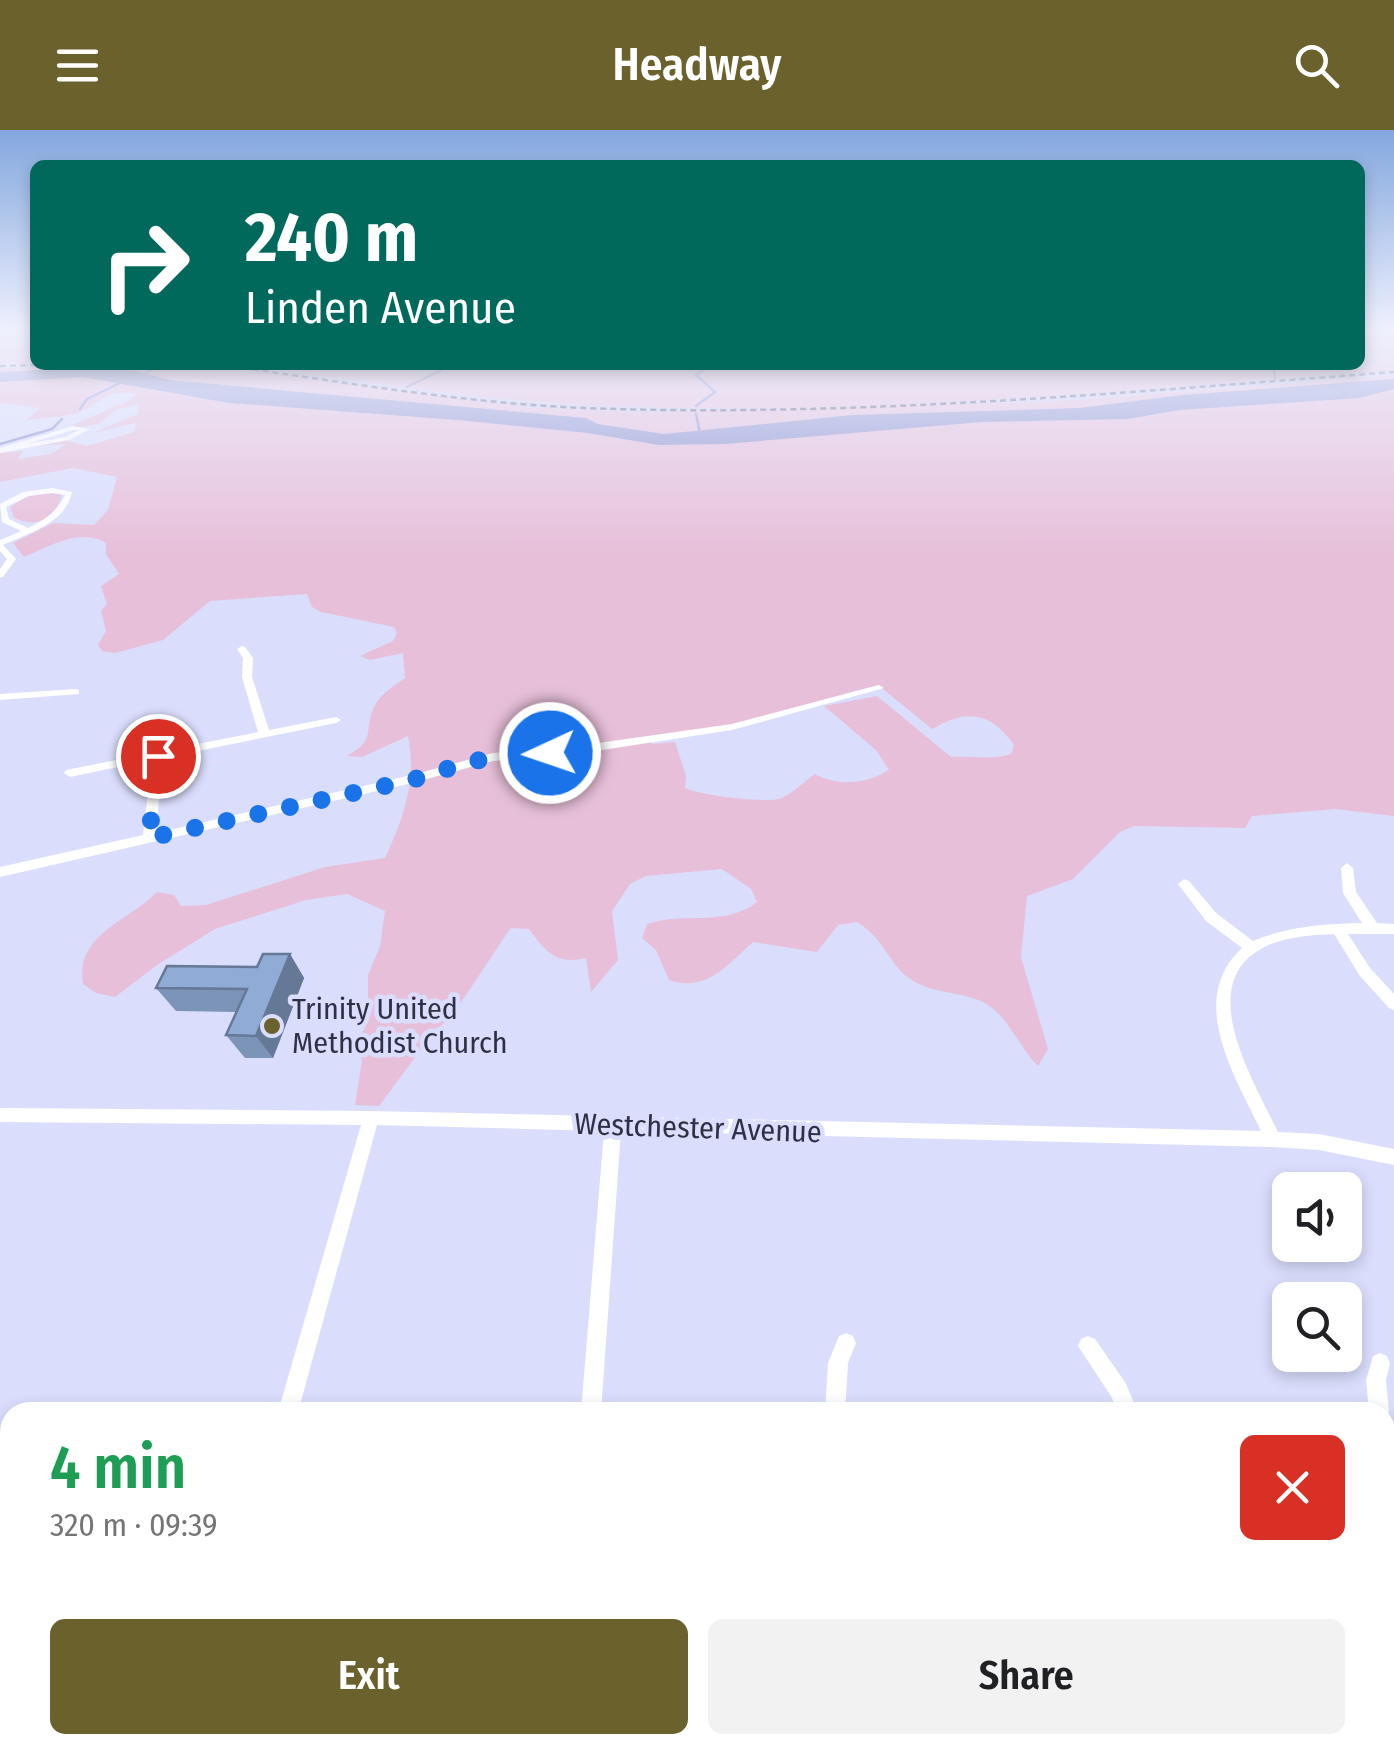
<!DOCTYPE html>
<html lang="en">
<head>
<meta charset="utf-8">
<style>
  :root { --surface:#fff; --page:#f2f2f2; --text:#202124; --muted:#757577; --accent:#6a612d }
  body { margin:0; font-family:"Fira Sans Condensed",sans-serif; background:var(--page); color:var(--text); height:100vh; display:flex; flex-direction:column; font-size:38px; white-space:nowrap }
  * { box-sizing:border-box; margin:0 }
  p { font-size:32px; color:var(--muted) }
  .icon { flex:none; width:55px; height:55px; fill:none; stroke:currentColor; stroke-width:2; stroke-linecap:round; stroke-linejoin:round }
  .map { position:relative; flex:1; overflow:hidden }
  .side { position:absolute; left:0px; top:1272px; width:1395px; height:352px; display:flex; flex-direction:column; background:var(--surface); border-radius:30px 30px 0 0; box-shadow:0 5px 15px #0003 }
  .side>* { flex:none }
  .banner { position:absolute; left:30px; top:30px; width:1335px; height:210px; border-radius:15px; box-shadow:0 5px 15px #0003; background:#00695c; color:#fff; overflow:hidden }
  .controls { position:absolute; left:1272px; top:1042px; display:grid; gap:20px }
  .controls a { display:grid; place-items:center; width:90px; height:90px; border-radius:15px; background:var(--surface); box-shadow:0 5px 15px #0003; font-size:50px }
  .pin { position:absolute; display:grid; place-items:center; width:85px; height:85px; color:#fff; margin:-42px; border:5px solid #fff; border-radius:50%; box-shadow:0 2px 10px #0007 }
  .me { position:absolute; width:110px; margin:-55px; rotate:267deg; stroke-linejoin:round; filter:drop-shadow(0 0 8px #0008) }
  .turn { display:flex; align-items:center; gap:35px; height:210px; padding:0 50px; font-size:45px }
  .turn .icon { width:130px; height:130px; stroke-width:2.5 }
  .turn b { display:block; font-size:70px; line-height:85px }
  .round { display:grid; place-items:center; flex:none; width:105px; height:105px; border-radius:15px; background:var(--page) }
  .summary { display:flex; align-items:center; justify-content:space-between; height:170px; padding:0 50px }
  h1 { font-size:60px; font-weight:600; line-height:75px; color:#1e9e55 }
  .primary-button { display:flex; gap:20px; margin-top:auto; padding:20px 50px }
  .primary-button a { flex:1; height:115px; border-radius:15px; background:var(--accent); color:#fff; font-size:40px; font-weight:600; line-height:115px; text-align:center }
  .primary-button a+a { background:var(--page); color:var(--text) }
  header { display:flex; justify-content:space-between; align-items:center; height:130px; padding:0 50px; background:var(--accent); color:#fff; font-size:45px; font-weight:600 }
  .map>svg:first-child { display:block }
</style>
</head>
<body>
<header><svg class="icon" aria-label="menu" viewBox="0 0 24 24"><path d="M4 6h16M4 12h16M4 18h16"/></svg>Headway<svg class="icon" aria-label="search" viewBox="0 0 24 24"><circle cx="10" cy="10" r="6"/><path d="M15 15l6 6"/></svg></header>
<div class="map">
<svg width="1394" height="1624" viewBox="0 0 1394 1624">
  <rect width="100%" height="100%" fill="#dadefc"/>
  <path fill="#cbd0f2" d="M206 235H245L530 272 640 277 1002 269 1392 240 1394 245 1043 272 638 282 524 277Z"/>
  <path fill="#e7bfd9" fill-rule="evenodd" d="M0 198H35V233H0Z
    M1360 198H1394V240C1125 260 854 288 584 275 471 270 357 250 245 235H1360Z
    M73 235H206L524 277 638 282 1043 272 1394 245V686L1335 679 1252 686 1245 698 1134 696 1120 702 1073 749 1027 766 1021 827 1048 919 1038 936C1018 916 1008 885 983 872 959 861 931 864 909 848 887 832 885 809 857 792L838 795 817 822 753 812C727 835 706 863 669 850L656 820 642 808 647 794C684 781 723 798 757 772L751 759 722 739 646 746 630 754 612 781 618 830 591 862 586 828C556 835 546 822 529 799L511 798C495 819 451 894 434 902L379 976 355 975 362 930 354 920 368 891V845L380 816 385 781 347 764 306 770 215 799 157 835 115 867 96 863 83 854C75 804 128 792 157 762L174 765 181 776 206 775 325 737 385 728C404 687 417 650 408 606L362 627 347 626C377 609 363 603 374 577 380 564 394 556 405 548L403 523 370 530 360 526 393 511 397 503 394 497 321 482 312 477 307 464 210 471 163 510 115 523 102 521 98 515 106 501 101 481 107 474 101 456 119 444 106 424V413C80 397 48 417 24 427L13 413 53 393 94 395 108 380 117 347 73 338 0 352V323L23 321 18 329 51 324 66 314 38 316 64 310 87 316 134 302 136 293 93 303 138 284 139 274 117 279 98 294 62 300 129 270 136 264C103 258 99 277 74 284 59 288 41 287 25 291L40 278 0 273V238ZM878 555 932 599C967 579 990 581 1014 615L1011 624C988 631 973 625 951 627L877 566 824 576 876 620 889 640C866 654 839 657 815 644 805 651 793 663 782 668 769 674 697 665 685 658L686 646 675 612 652 614V608L729 595Z
    M48 361 62 365C54 390 38 398 14 388L10 377 26 367Z"/>
  <path fill="#8d93cf" d="M117 236 170 250 586 288 598 294 664 304 853 285 1079 278 1182 265 1394 249V259L1359 268 1180 280 1127 289 982 292 725 314 659 315 588 303 458 290 229 273 83 247 0 252V242Z"/>
  <g fill="none" stroke-linecap="round" stroke-linejoin="round">
    <path stroke="#8d93cf" stroke-width="2.5" d="M1266 235 1274 239 1275 248
      M147 242 160 235
      M407 257 451 235
      M696 276 715 262 696 245 711 235
      M80 279 87 269 124 251
      M696 284 700 303
      M0 314 52 299 62 289"/>
    <path fill="#fff" fill-rule="evenodd" d="M1368 198H1394V201L1371 200Z
      M73 296 90 299 69 310 0 323V318ZM73 300H79L65 307 27 314Z
      M52 358 72 362C66 393 29 403 3 415L16 429 3 447 0 448V439L7 429 0 421V410L21 401 2 392 0 374 23 362ZM52 363 65 365C57 382 44 390 28 398L9 389 6 377 29 366Z
      M242 516 245 517 253 528 252 547 269 600 336 587 341 590 336 593 163 628 156 703 412 645 493 623 570 617 732 594 879 555 884 558 732 600 570 625 493 631 412 653 0 747V737L143 705 152 630 70 647 64 643 66 640 258 602 242 547 243 528 237 519Z
      M75 559 79 560V564L0 570V564Z
      M1347 733 1353 738 1356 762 1377 793 1394 794V804H1348L1370 838 1394 864V880L1389 878 1360 846 1334 804C1316 805 1297 806 1280 811 1185 840 1251 946 1278 1002L1319 1004 1394 1019V1035L1319 1020 1273 1017 621 1001 601 1282H581L604 1001 377 995 298 1282H278L361 995 0 992V978L371 981 1261 1001C1235 946 1186 870 1242 818L1206 791 1178 754 1184 749 1189 751 1216 783 1253 811C1289 796 1324 794 1362 793L1343 763 1341 738Z
      M846 1203 853 1206 856 1213 848 1233 845 1282H825L828 1233 839 1206Z
      M1088 1206 1095 1209 1125 1252 1138 1282H1118L1111 1266 1078 1216 1081 1209Z
      M1380 1223 1387 1226 1390 1233 1386 1250 1389 1282 1385 1290V1282H1369L1366 1250 1373 1226Z
      M1385 1294 1392 1297 1394 1301V1339L1387 1336 1385 1332Z
      M1385 1384H1394V1406H1385Z
      M168 1615H192L189 1624H165Z"/>
    <path stroke="#5b5f75" stroke-width="2.5" stroke-dasharray="6 4" stroke-linecap="butt" d="M223 235C343 252 463 273 584 278 855 288 1125 262 1394 242
      M0 236 39 235"/>
  </g>
  <path fill="#7c94b8" d="M290 824 304 848 273 928H245L226 905 236 882 176 881 156 858 257 837Z"/>
  <path fill="#657896" d="M290 824 304 848 273 928 256 906Z"/>
  <path fill="#90acd6" stroke="#657896" stroke-width="2.5" d="M263 824H290L256 906 226 905 247 859 156 858 167 836 257 837Z"/>
  <linearGradient id="sky" x2="0" y2="1"><stop stop-color="#83a7de"/><stop offset="0.47" stop-color="#eef0fe"/><stop offset="1" stop-color="#eef0fe" stop-opacity="0"/></linearGradient>
  <rect width="1394" height="425" fill="url(#sky)"/>
  <g fill="none" stroke-linecap="round" stroke-linejoin="round">
    <path stroke="#1a73e8" stroke-width="18" stroke-dasharray="0 32.4" d="M158 626 149 708 412 650 472 631 550 623"/>
  </g>
  <circle fill="#6a612d" stroke="#dadefc" stroke-width="4" cx="272" cy="896" r="10"/>
  <g text-anchor="middle" stroke-width="9" stroke-linejoin="round" paint-order="stroke">
    <g font-size="30" fill="#2e3144" stroke="#dadefc" text-anchor="start">
      <text x="292" y="889">Trinity United<tspan x="292" dy="34">Methodist Church</tspan></text>
    </g>
    <g font-size="30" fill="#2e3144" stroke="#dadefc">
      <text transform="translate(698 998) rotate(2)" y="10">Westchester Avenue</text>
    </g>
  </g>
</svg>
<div class="controls">
<a><svg class="icon" aria-label="sound" viewBox="0 0 24 24"><path d="M4 9h4l5-4v14l-5-4H4zM17 9q2 3 0 6"/></svg></a>
<a><svg class="icon" aria-label="search" viewBox="0 0 24 24"><circle cx="10" cy="10" r="6"/><path d="M15 15l6 6"/></svg></a>
</div>
<div class="pin" style="left:158px;top:626px;background:#d93025"><svg class="icon" aria-label="arrive" viewBox="0 0 24 24"><path d="M6 21V4h12l-3 4 3 4H6"/></svg></div>
<svg class="me" style="left:550px;top:623px" viewBox="-20 -20 40 40"><circle r="17" fill="#1a73e8" stroke="#fff" stroke-width="3"/><path d="M0-11L8 9 0 5-8 9z" fill="#fff"/></svg>
<div class="banner">
<div class="turn"><svg class="icon" aria-label="right" viewBox="0 0 24 24"><path d="M7 20v-9h11M14 6l5 5-5 5"/></svg><div><b>240 m</b>Linden Avenue</div></div>
</div>
<section class="side">
<div class="summary"><div><h1>4 min</h1><p>320 m · 09:39</p></div><a class="round" style="background:#d93025;color:#fff"><svg class="icon" aria-label="close" viewBox="0 0 24 24"><path d="M6 6l12 12M18 6L6 18"/></svg></a></div>
<div class="primary-button"><a>Exit</a><a>Share</a></div>
</section>
</div>
</body>
</html>
